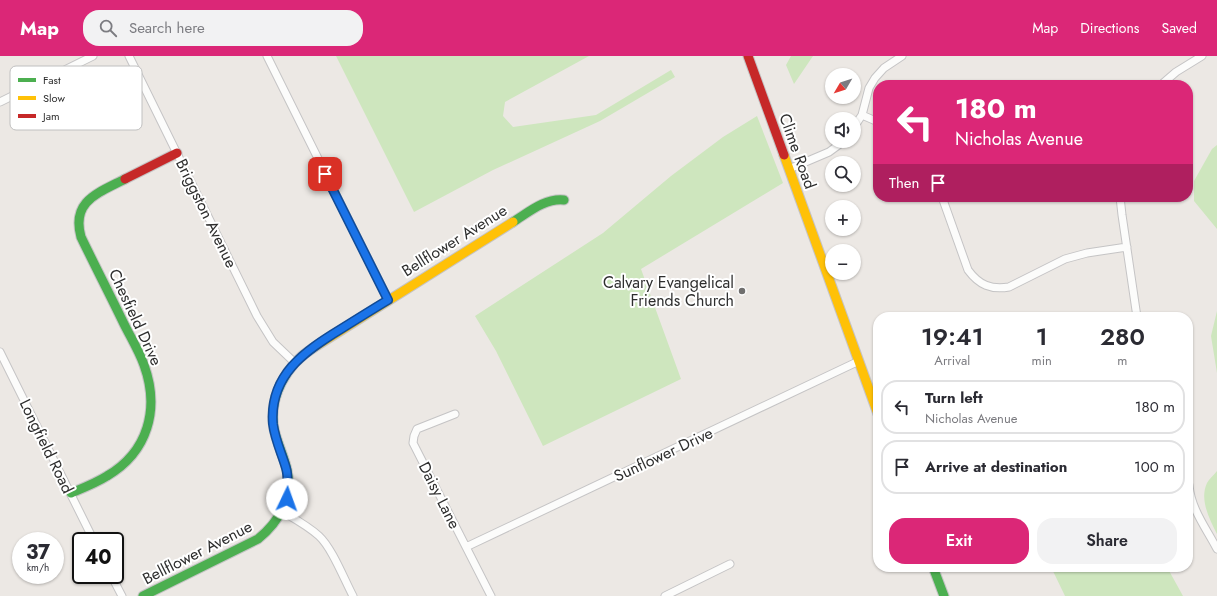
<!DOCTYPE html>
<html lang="en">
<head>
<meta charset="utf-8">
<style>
  :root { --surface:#fff; --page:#f2f2f3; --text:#2b2b33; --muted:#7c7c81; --line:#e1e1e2; --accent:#db2777 }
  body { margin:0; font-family:Jost,sans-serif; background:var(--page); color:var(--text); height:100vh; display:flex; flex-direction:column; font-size:15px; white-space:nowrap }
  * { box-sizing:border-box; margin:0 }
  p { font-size:13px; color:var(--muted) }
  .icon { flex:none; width:22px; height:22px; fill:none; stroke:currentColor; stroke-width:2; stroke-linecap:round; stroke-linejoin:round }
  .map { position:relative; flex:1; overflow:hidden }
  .side { position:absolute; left:873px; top:256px; width:320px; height:260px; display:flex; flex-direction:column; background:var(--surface); border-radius:16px; box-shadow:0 1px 3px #0004 }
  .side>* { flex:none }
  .top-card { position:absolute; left:873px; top:24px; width:320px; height:122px; border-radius:16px; box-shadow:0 1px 3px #0004; background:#db2777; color:#fff; overflow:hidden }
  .needle { width:26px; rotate:231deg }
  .tools { position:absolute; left:825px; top:12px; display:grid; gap:8px }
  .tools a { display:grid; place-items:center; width:36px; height:36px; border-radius:50%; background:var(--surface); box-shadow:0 1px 3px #0004; font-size:20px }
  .speed { position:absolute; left:12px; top:476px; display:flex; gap:8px; font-size:20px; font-weight:700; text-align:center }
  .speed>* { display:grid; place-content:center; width:52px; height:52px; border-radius:50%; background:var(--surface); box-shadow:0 1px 3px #0004; line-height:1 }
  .speed small { font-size:10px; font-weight:400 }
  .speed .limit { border:2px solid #111; border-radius:6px; background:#fff; color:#111 }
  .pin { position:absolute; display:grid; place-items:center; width:34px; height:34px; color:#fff; margin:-17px; border-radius:8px; box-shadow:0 2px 6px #0006 }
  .me { position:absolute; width:44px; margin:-22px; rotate:3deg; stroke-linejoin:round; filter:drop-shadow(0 0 3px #0008) }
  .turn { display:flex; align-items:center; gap:14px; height:84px; padding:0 16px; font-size:18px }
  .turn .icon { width:52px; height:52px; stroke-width:2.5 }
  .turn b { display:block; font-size:28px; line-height:34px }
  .then { display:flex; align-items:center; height:38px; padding:0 16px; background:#0003; gap:8px; font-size:15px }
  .eta { display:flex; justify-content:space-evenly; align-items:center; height:68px; text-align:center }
  .eta b { font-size:24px; font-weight:600; line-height:28px }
  .cta { display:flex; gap:8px; margin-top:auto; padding:8px 16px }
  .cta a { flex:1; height:46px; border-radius:16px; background:var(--accent); color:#fff; font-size:16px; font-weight:600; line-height:46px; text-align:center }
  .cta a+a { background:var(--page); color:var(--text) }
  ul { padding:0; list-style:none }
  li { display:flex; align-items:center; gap:12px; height:54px; margin:0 8px 6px; padding:0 8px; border:2px solid var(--line); border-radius:16px }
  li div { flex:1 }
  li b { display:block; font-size:15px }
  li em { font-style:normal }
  header { display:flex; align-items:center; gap:24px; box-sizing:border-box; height:56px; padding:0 20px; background:var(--accent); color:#fff }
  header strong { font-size:19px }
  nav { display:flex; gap:22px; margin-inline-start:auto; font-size:14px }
  .search { width:280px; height:36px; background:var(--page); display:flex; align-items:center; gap:10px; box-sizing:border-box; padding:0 14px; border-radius:16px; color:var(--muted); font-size:15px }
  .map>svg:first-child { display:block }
</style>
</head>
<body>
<header>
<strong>Map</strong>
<div class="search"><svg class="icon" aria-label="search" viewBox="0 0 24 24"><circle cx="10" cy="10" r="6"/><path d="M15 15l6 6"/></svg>Search here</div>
<nav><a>Map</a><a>Directions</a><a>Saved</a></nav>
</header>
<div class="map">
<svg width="1217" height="540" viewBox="0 0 1217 540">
  <rect width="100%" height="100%" fill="#ece8e4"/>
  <path fill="#cee6be" d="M336 0H589L505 46 503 60 513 71 596 59 671 14 675 21 600 65 493 114 414 156Z
    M791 0H813L794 28 786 9Z
    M757 60 783 127 641 213 681 323 543 390 496 295 475 260 603 177 671 120 723 81Z
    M1217 89V173L1194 145V125L1212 93Z
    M1217 255V317L1211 280Z
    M1217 415V478C1210 464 1199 444 1207 427 1209 423 1214 419 1217 415Z
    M1051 511H1167L1183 540H1065Z"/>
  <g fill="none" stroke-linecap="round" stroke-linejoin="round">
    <defs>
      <path id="street" d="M129 0 257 260 273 286 295 307
        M267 0 388 243
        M1161 29 1176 16 1202 0
        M0 46 93 0
        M862 59 878 66
        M854 71 862 59 869 32 875 22 884 12 902 0
        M789 113 829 96 844 85
        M942 141 968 214C979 229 991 234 1009 231L1065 203 1087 197 1127 191
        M1120 141 1122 159 1137 261
        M0 296 94 485
        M455 358 417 373 414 380 413 387 491 540
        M1189 429C1191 453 1206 472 1217 493
        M283 456C295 463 308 470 319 480 332 492 344 523 353 540
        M466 491 859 305
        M111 519 122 540
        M665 540 730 508"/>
      <path id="fast" d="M513 166C529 156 545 142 564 144
        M71 437C83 432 96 427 107 420 148 396 160 353 144 309 139 295 131 282 124 268 110 239 95 210 81 181 71 145 98 137 125 123
        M933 511 944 540
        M143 540 258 483C279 466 293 442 287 414 284 400 277 387 274 373 268 341 287 308 313 292"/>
      <path id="slow" d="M784 99 878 358
        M313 292 513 166"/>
      <path id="jam" d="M748 0 784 99
        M125 123 177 97"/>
    </defs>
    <use href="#street" stroke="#c5c4c5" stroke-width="9"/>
    <use href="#fast" stroke="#c5c4c5" stroke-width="11"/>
    <use href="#slow" stroke="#c5c4c5" stroke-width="11"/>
    <use href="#jam" stroke="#c5c4c5" stroke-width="11"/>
    <use href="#street" stroke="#fcfcfb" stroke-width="7"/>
    <use href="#fast" stroke="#4caf50" stroke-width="9"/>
    <use href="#slow" stroke="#ffc107" stroke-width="9"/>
    <use href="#jam" stroke="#c62828" stroke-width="9"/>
  </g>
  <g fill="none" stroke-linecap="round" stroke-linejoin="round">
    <defs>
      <path id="route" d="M287 443C287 433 289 422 286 412 282 398 275 384 273 368 269 319 305 295 341 273 357 263 373 253 388 244L325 118"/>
    </defs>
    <use href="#route" stroke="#114b97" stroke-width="10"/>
    <use href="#route" stroke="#1a73e8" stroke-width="7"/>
  </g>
  <circle fill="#706f6e" stroke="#fff" stroke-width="1.5" cx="742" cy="235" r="4"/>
  <g text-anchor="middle" stroke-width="4" stroke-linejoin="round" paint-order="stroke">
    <g font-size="16" fill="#2e2e2e" stroke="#fff">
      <text transform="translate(798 95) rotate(70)" y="6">Clime Road</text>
      <text transform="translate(207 157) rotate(64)" y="6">Briggston Avenue</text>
      <text transform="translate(454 184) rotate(-32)" y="6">Bellflower Avenue</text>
      <text transform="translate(136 261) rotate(65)" y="6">Chesfield Drive</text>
      <text transform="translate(47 390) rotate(64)" y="6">Longfield Road</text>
      <text transform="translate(663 398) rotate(-25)" y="6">Sunflower Drive</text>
      <text transform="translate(440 439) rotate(63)" y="6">Daisy Lane</text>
      <text transform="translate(197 496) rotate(-27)" y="6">Bellflower Avenue</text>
    </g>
    <g font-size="16" fill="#2e2e2e" stroke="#fff" text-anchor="end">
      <text x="734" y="232">Calvary Evangelical<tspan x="734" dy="18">Friends Church</tspan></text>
    </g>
  </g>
  <rect x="10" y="10" width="132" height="64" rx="6" fill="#fff" stroke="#c0c0c0" stroke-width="1"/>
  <rect x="18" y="22" width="18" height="4" fill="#4caf50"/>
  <rect x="18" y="40" width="18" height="4" fill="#ffc107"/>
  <rect x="18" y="58" width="18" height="4" fill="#c62828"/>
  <g font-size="11" fill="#2e2e2e">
    <text x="43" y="28">Fast</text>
    <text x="43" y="46">Slow</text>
    <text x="43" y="64">Jam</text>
  </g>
</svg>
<div class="tools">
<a><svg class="needle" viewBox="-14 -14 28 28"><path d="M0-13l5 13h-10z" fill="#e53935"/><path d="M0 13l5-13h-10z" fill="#7c7c81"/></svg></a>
<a><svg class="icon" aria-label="sound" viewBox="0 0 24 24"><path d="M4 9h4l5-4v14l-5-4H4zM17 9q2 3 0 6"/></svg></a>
<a><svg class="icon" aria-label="search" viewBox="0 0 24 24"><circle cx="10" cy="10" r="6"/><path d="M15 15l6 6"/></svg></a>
<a>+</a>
<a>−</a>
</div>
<div class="speed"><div>37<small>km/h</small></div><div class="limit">40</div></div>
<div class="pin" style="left:325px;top:118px;background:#d93025"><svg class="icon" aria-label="arrive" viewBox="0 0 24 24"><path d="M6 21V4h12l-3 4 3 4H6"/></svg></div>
<svg class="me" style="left:287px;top:443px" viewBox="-20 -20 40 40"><circle r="19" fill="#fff"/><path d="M0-13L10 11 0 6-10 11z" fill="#1a73e8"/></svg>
<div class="top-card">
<div class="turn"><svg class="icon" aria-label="left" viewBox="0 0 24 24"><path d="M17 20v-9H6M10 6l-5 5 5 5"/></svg><div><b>180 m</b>Nicholas Avenue</div></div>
<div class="then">Then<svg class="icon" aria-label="arrive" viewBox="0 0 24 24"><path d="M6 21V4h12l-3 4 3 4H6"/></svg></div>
</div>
<section class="side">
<div class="eta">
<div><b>19:41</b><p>Arrival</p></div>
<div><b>1</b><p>min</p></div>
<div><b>280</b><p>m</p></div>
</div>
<ul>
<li><svg class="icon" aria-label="left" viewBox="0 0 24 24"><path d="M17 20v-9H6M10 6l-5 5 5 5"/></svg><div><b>Turn left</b><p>Nicholas Avenue</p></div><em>180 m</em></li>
<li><svg class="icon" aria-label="arrive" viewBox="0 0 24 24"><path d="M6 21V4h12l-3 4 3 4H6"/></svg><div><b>Arrive at destination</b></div><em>100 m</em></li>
</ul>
<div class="cta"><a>Exit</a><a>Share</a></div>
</section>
</div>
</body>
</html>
